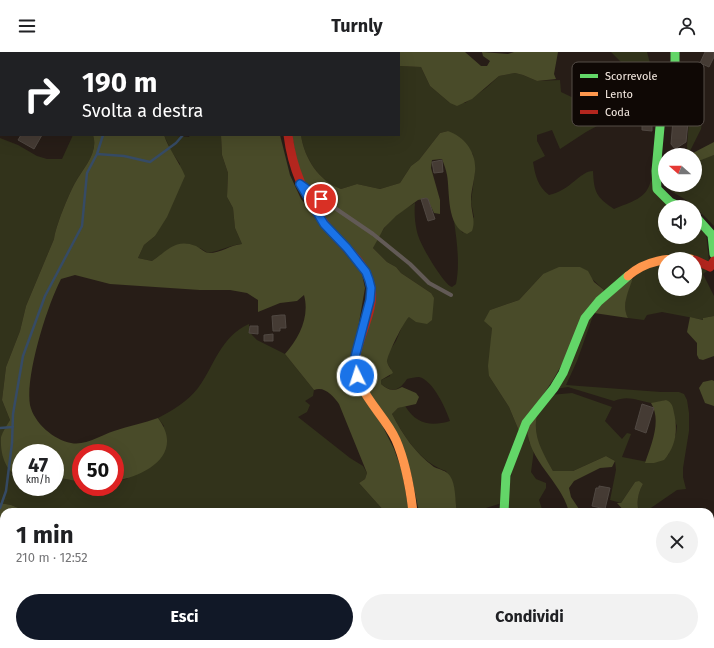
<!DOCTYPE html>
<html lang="it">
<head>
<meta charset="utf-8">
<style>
  :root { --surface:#fff; --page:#f2f2f2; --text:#202124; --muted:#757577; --accent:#111827 }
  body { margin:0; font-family:"Fira Sans",sans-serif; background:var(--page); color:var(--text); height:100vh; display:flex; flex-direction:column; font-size:15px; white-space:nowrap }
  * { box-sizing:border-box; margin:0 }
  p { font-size:13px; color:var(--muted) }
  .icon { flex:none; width:22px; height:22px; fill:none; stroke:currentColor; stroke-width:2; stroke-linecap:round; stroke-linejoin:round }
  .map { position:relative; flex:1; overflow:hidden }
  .drawer { position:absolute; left:0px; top:456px; width:714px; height:140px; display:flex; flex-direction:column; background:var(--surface); border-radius:12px 12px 0 0; box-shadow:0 4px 16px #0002 }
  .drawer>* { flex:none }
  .hud { position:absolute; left:0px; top:0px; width:400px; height:84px; box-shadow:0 4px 16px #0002; background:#202124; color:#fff; overflow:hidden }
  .needle { width:26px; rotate:291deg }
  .controls { position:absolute; left:658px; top:96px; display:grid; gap:8px }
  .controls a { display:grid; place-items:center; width:44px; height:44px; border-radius:50%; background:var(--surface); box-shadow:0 4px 16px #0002; font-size:20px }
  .speed { position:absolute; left:12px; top:392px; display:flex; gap:8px; font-size:20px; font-weight:700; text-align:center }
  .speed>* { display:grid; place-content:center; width:52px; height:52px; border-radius:50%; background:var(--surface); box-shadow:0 4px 16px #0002; line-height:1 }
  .speed small { font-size:10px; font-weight:400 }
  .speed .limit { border:6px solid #d22; background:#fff; color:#111 }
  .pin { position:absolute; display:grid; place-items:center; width:34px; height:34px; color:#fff; margin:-17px; border:2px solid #fff; border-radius:50%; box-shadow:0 1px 4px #0007 }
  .me { position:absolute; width:44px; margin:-22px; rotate:356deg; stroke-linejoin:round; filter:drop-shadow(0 0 3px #0008) }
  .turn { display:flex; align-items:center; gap:14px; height:84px; padding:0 16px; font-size:18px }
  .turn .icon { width:52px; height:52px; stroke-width:2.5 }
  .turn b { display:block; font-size:28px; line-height:34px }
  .round { display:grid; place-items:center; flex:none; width:42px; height:42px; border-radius:21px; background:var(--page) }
  .summary { display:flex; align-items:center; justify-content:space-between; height:68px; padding:0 16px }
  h1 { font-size:24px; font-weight:700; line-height:30px }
  .cta { display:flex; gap:8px; margin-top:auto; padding:8px 16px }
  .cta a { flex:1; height:46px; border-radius:24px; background:var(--accent); color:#fff; font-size:16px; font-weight:700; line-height:46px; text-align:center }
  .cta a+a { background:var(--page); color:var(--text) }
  header { display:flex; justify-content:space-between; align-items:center; height:52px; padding:0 16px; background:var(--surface); font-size:18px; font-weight:700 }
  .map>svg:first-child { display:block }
</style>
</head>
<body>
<header><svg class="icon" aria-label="menu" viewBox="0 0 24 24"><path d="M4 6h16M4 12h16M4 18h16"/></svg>Turnly<svg class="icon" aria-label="person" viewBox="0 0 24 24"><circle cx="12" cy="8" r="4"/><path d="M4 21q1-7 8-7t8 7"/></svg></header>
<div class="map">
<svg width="714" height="596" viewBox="0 0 714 596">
  <rect width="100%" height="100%" fill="#271d17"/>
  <path fill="#32331b" d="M306 0H376L374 1Z
    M611 0H647L650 11 649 25 657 35 658 39 656 43C644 41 636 44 632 55L586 80 560 97 552 78 537 83V89L545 104 533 110C535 123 538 135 549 143 570 139 580 119 593 119 594 140 596 145 614 157 630 150 648 147 651 127L655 138 678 155H665V185H695V169L706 181 709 209 674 203 604 238 590 225 543 222 519 248 490 258 492 276 489 324 509 355 519 379 502 451 473 460H457L453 433 446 419C420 410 405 386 392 362L398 356 405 354C416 372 431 375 450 369 446 357 433 328 419 325 415 325 411 326 407 327 399 339 392 341 381 332V328L390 324 391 317 387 311V303L396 289 404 270 431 241 401 221 396 215 387 210 373 196C381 176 396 161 415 151 414 161 415 176 419 186 422 195 444 233 452 235L456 232C460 213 457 189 454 169L463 181 474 165 471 150 475 119 473 102 448 79 440 81 419 108 411 114 400 131 380 137 357 132 341 137C319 129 304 106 301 83H399V14L421 15 430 34 450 51H465L486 36 499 24 515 21 523 23 537 29 560 28 561 40 580 49 623 23 621 10Z
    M704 54 701 77 688 103 687 94 689 69 663 61Z
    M73 83H93C99 101 83 116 75 131 68 144 56 173 54 187L26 254 20 279 6 315 2 348 10 368 1 386 12 422 21 426V435H55V425L81 430V435H115V429L127 427 164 374 158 366C173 358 187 350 198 336 215 313 220 285 249 272V278L252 283 257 288 285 302 314 338 313 344 305 349 310 353 307 360 298 365 350 406 363 414 367 421 365 427 359 431 385 460H28L11 453 0 451V86L18 93 37 104 47 107H62Z
    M164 83 189 85 190 83H221L222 103 228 121 227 145 233 156 235 176 242 192C230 193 220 199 208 201L200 196 162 202 152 209 138 206 144 193 155 184 180 112 171 99Z
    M714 103V174C706 166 698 157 689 150 681 144 671 141 665 133H695V109Z
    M665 208V237H695V210L707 219 703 222 714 244V264L703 266 704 268 662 260 647 263 644 268 628 266C621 254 628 229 639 220 646 215 657 212 665 208Z
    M594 261 577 309 566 333 661 340H679L684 342 687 348 689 361V379L683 416V425L686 437 677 438 645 460H639C636 449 638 441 643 432L635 430 621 451 610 448 616 418 615 409 606 404 573 419H553C544 403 529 383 537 364 540 356 546 349 550 343L572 341 612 355 605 369 622 387 627 381 631 382 622 405 653 411 668 403 676 382 677 374 666 348C662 349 655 351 651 351 637 348 627 343 614 349L568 335 555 337 583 272Z
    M527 376 529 390 534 398 531 420 536 427 546 431V436L539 448 543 460H509C506 430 516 403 527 376Z
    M0 518H4V592H464L462 596H0Z
    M501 592H519V596H500Z"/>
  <path fill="#494b29" d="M34 0H124L126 1H34Z
    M174 0H264L265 1H174Z
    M376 0H465L481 14H487L490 9 483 4 482 0 508 2 514 0H558L554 22 556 27 537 29 523 23 515 21 499 24 472 47 457 54 450 51 430 34 421 15 399 14V1H374Z
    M448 79C465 85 477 101 475 120 474 130 471 139 471 148 471 160 476 168 472 179L467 182C446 175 450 139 447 123 446 118 444 112 442 107L432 108 431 116 440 148V162L434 161 427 146 418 148 396 164 384 176 373 196 387 210 396 215 401 221 431 241 434 246 432 268 427 272 416 270 409 265C404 269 386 305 387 310 388 314 392 318 393 321L381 328V332C388 338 393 340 402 335L416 341 419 345 416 352 398 356 392 362C403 383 415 401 434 415 440 418 446 418 450 424 456 432 455 450 457 460H419L410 417 362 328 359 306 375 243 327 170 298 118 292 83H301C304 106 319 129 341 137L357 132 380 137 400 131 411 114 419 108 440 81Z
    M93 83H164C169 98 179 109 185 124L167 165 155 184 144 193 138 206 152 209C168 198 176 186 196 194 200 196 205 201 209 201 221 201 230 193 242 192L235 176 233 156 227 145 228 121 222 103 221 83H280L290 123 301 147 362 222 365 236 351 317 354 332 382 373 394 397 402 419 409 460H385L359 431 365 427 367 421 339 352C333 344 325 334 314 338L285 302C299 286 310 265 304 243L297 249 280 251 258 260V248L247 241 230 238H200L110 232 75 223 61 227C47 254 25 324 30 353 34 371 54 388 71 391 86 394 101 383 114 379 129 374 144 371 158 366 185 402 146 424 115 429V401H81V430L55 425V401H21V426C5 420 0 402 1 385 3 379 7 373 10 368L2 348 6 315 20 279 26 254 54 187C56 173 68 144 75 131 83 116 99 101 93 83Z
    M714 90V103L696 110 695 103H689Z
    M559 215H580L588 219 594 230 604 238 553 328 519 379 509 355 489 324 488 314 492 276 484 269 490 258 519 248 543 222Z
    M633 226C629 238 621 253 628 266L594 261 595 257Z
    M714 264V304L703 308 699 307 697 303V291L687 280 690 265 703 268V266Z
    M712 328 714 329V354L705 351 699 336 703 330Z
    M666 348C672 350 673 355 674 361 678 378 676 394 664 408L654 411H645C651 393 662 369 651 351Z
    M537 363C532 384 543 401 553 419H573L606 404 615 409 612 415 600 416 574 429 569 436 571 445 581 460H569C562 430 528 409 527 376Z
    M639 429 643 432C638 441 636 450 639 460H625L617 451H621L635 430Z
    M0 451 11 453 28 460H4V518H0Z
    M469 592H501L500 596H469Z"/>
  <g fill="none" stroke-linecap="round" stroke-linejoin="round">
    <path stroke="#364b65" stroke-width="2.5" d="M102 0V1
      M384 1 386 0
      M97 102 103 83
      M0 376 13 375
      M0 456 6 439 12 391 13 362 23 304 45 244 82 174 87 121 97 102 124 104 150 110 176 91 183 83"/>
  </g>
  <path fill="#453b34" stroke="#504842" d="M705 0H714V5L709 15 700 11Z
    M642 63H652V79L642 78Z
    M673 68 688 70 686 90 675 97 671 92Z
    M21 83H42L34 97 18 88Z
    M442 108 443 120 434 121 432 110Z
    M426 146 428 147 435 167 428 169 421 147Z
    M281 263H285L286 276H280V279H273L272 264Z
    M250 274H258V282L249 281Z
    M273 282V289H264V283Z
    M642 352 654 356 646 381 635 377Z
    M599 434 610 436 605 457 592 454 596 436H599Z"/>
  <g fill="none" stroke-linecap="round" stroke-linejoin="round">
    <path stroke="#625a56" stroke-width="4" d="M307 137 373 182 410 212 429 231 451 243"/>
    <path stroke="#63d668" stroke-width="9" d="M675 0V10L663 42 656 119 657 137 670 150 681 155
      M0 68 1 66
      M695 164 712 183 714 202
      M504 460 506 423 526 371 554 336 563 321 585 266 599 249 628 224"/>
    <path stroke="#ff974d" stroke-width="9" d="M271 0V1
      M628 224C646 208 668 206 691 207
      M356 303C351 338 383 359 396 388 406 411 410 435 413 460
      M522 592V596"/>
    <path stroke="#b3261e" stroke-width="9" d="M29 0V1
      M288 83C292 115 305 146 325 172 340 193 366 208 371 235 375 257 360 281 356 303
      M695 208 710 215 714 209
      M468 592V596"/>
  </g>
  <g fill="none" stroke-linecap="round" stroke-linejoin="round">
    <defs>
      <path id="route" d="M321 147 300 132 324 172 347 196 366 220 369 228 371 236 370 248 355 305 357 324"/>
    </defs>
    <use href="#route" stroke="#114b97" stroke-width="10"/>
    <use href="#route" stroke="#1a73e8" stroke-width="7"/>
  </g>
  <rect x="572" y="10" width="132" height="64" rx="6" fill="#0f0805" stroke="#544c47" stroke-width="1"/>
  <rect x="580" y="22" width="18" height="4" fill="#63d668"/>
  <rect x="580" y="40" width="18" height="4" fill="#ff974d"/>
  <rect x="580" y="58" width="18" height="4" fill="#b3261e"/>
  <g font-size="11" fill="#f4e9e1">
    <text x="605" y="28">Scorrevole</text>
    <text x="605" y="46">Lento</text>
    <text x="605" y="64">Coda</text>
  </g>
</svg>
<div class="controls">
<a><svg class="needle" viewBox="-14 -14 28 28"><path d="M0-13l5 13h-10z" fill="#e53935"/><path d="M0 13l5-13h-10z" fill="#757577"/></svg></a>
<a><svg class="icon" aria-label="sound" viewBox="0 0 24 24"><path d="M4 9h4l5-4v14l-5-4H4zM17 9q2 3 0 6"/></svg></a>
<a><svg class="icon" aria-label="search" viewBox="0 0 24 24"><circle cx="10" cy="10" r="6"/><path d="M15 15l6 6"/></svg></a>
</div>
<div class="speed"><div>47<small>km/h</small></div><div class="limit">50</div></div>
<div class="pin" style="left:321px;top:147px;background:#d93025"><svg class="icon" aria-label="arrive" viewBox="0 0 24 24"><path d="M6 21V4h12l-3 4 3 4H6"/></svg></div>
<svg class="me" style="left:357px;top:324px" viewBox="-20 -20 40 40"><circle r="17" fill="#1a73e8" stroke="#fff" stroke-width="3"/><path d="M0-11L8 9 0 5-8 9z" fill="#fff"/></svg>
<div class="hud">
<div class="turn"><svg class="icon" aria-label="right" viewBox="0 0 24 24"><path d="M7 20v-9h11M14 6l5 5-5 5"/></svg><div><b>190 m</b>Svolta a destra</div></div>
</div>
<section class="drawer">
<div class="summary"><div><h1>1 min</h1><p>210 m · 12:52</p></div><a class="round"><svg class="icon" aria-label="close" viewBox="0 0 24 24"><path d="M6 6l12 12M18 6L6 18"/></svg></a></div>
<div class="cta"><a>Esci</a><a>Condividi</a></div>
</section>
</div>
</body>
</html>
